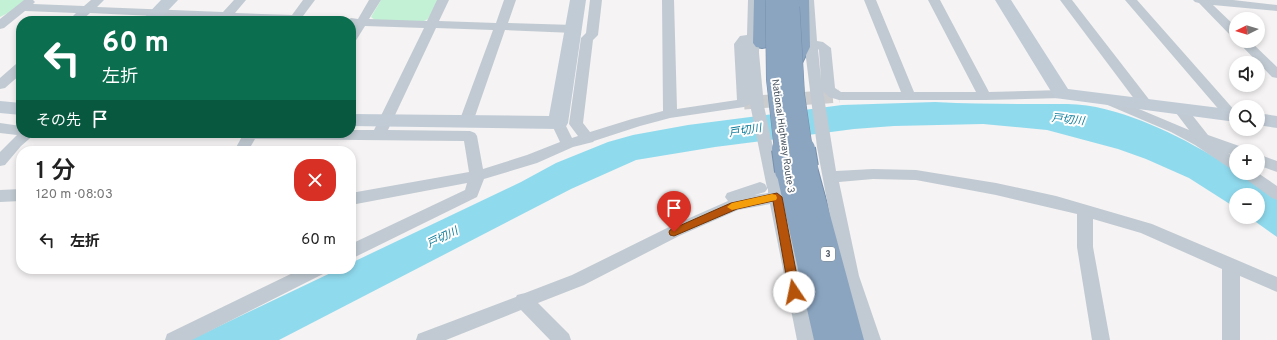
<!DOCTYPE html>
<html lang="ja">
<head>
<meta charset="utf-8">
<style>
  :root { --surface:#fff; --page:#f2f2f2; --text:#222; --muted:#767676 }
  body { margin:0; font-family:Overpass,"Noto Sans JP",sans-serif; background:var(--page); color:var(--text); height:100vh; display:flex; flex-direction:column; font-size:15px; white-space:nowrap }
  * { box-sizing:border-box; margin:0 }
  p { font-size:13px; color:var(--muted) }
  .icon { flex:none; width:22px; height:22px; fill:none; stroke:currentColor; stroke-width:2; stroke-linecap:round; stroke-linejoin:round }
  .map { position:relative; flex:1; overflow:hidden }
  .drawer { position:absolute; left:16px; top:146px; width:340px; height:128px; display:flex; flex-direction:column; background:var(--surface); border-radius:16px; box-shadow:0 2px 6px #0003 }
  .drawer>* { flex:none }
  .top-card { position:absolute; left:16px; top:16px; width:340px; height:122px; border-radius:16px; box-shadow:0 2px 6px #0003; background:#0b6e4f; color:#fff; overflow:hidden }
  .needle { width:26px; rotate:265deg }
  .buttons { position:absolute; left:1229px; top:12px; display:grid; gap:8px }
  .buttons a { display:grid; place-items:center; width:36px; height:36px; border-radius:50%; background:var(--surface); box-shadow:0 2px 6px #0003; font-size:20px }
  .pin { position:absolute; display:grid; place-items:center; width:34px; height:34px; color:#fff; margin:-41px -17px; border-radius:50% 50% 50% 0; rotate:-45deg; box-shadow:0 0 4px #0007 }
  .pin .icon { rotate:45deg }
  .me { position:absolute; width:44px; margin:-22px; rotate:349deg; stroke-linejoin:round; filter:drop-shadow(0 0 3px #0008) }
  .turn { display:flex; align-items:center; gap:14px; height:84px; padding:0 20px; font-size:18px }
  .turn .icon { width:52px; height:52px; stroke-width:2.5 }
  .turn b { display:block; font-size:28px; line-height:34px }
  .then { display:flex; align-items:center; height:38px; padding:0 20px; background:#0003; gap:8px; font-size:15px }
  .round { display:grid; place-items:center; flex:none; width:42px; height:42px; border-radius:16px; background:var(--page) }
  .headline { display:flex; align-items:center; justify-content:space-between; height:68px; padding:0 20px }
  h1 { font-size:24px; font-weight:600; line-height:30px }
  ul { padding:0; list-style:none }
  li { display:flex; align-items:center; gap:12px; height:52px; padding:0 20px }
  li div { flex:1 }
  li b { display:block; font-size:15px }
  li em { font-style:normal }
  .map>svg:first-child { display:block }
</style>
</head>
<body>
<div class="map">
<svg width="1277" height="340" viewBox="0 0 1277 340">
  <rect width="100%" height="100%" fill="#f5f3f3"/>
  <path fill="#c3f1d5" d="M0 0H25L8 13 0 17Z
    M381 0H438L428 19 422 22 375 20 371 17Z"/>
  <path fill="#90daee" d="M935 102C970 104 1004 104 1038 104 1057 104 1078 103 1096 107 1147 118 1192 143 1236 170V173H1240L1277 199V237L1249 217H1258V195H1236V208L1189 178 1146 159 1118 149 1047 130 983 124 894 126 854 129 715 147 636 160 571 189 279 340H190L339 269H351V263L521 182 556 163 608 142 633 135 688 125 842 105Z"/>
  <g fill="none" stroke-linecap="round" stroke-linejoin="round">
    <path stroke="#caccce" stroke-width="13" stroke-dasharray="13 6" stroke-linecap="butt" d="M744 103 839 96"/>
    <defs>
      <path id="highway" d="M754 0H770L771 43 768 47 762 48 756 47 753 43Z
        M793 0H809L810 47 802 63 795 65 788 63 786 59 792 47Z
        M806 159 814 162 817 167 864 340H814L776 171 779 165 787 163 795 166 798 162Z"/>
    </defs>
    <use href="#highway" stroke="#7690ad" stroke-width="2"/>
    <path fill="#c1cad2" fill-rule="evenodd" d="M24 0H33L35 2 33 4 84 6 91 0H104L97 7 223 12 234 0H246L235 13 292 15 303 0H315L303 16 336 17 340 18 342 21 229 20 216 21 217 19 90 13 81 21H68L76 13 25 11 4 28 0 29V19Z
      M369 0H381L369 19 427 21 437 0H449L439 21 496 23 504 0H516L508 23 574 25 578 26 580 29 578 32 574 33 505 30 473 122 471 125 466 127 461 125 459 122 493 30 436 28 388 130 470 131 475 133 477 136 483 169 527 155 560 142 551 123 553 120 558 118 563 120 572 138 578 136 569 124 581 38 586 33 590 0H602L598 35 593 40 583 123 590 132 632 119 663 111 662 0H674L677 109 737 100 734 44 740 36 747 35 748 0H760L759 53 764 106 815 340H797L770 204 738 210 679 236 584 285 538 303 569 334 571 340H550L521 310 446 340H416L418 334 516 297 517 295 525 293 572 275 667 228 728 201 725 197 727 193 760 182 765 184 767 188 750 104 744 107 670 118 640 126 594 141 593 142 573 147 537 163 484 179 477 197 351 259V244L465 190 467 183 351 205V193L469 172 464 141 255 139 248 151H234L244 133H351V130H374L424 28 365 26 355 42 351 43V29L353 26H351V21H346L351 18 358 19ZM768 188V193L755 195 765 192Z
      M802 0H814L817 41 823 42 831 48 835 88 841 92H901L864 0H876L914 92H976L928 0H940L989 92 1062 90 1067 91 1069 94 1067 97 1062 98 985 100H839L829 97 823 91 836 171 873 169 916 170 996 183 1056 196 1152 224 1277 277V292L1240 276V340H1222V269L1141 233 1093 219V247L1110 340H1092L1077 247V214L996 195 916 180 873 179 839 182 859 276 881 340H863L841 276 817 147 806 58ZM818 49 819 50 821 80Z
      M1060 0H1072L1151 102 1153 105 1151 108 1146 109 1141 108Z
      M1125 0H1137L1236 112V119H1227Z
      M1193 0H1233L1277 5V11L1213 5 1236 27V38L1232 37 1199 3 1195 2Z
      M1237 41H1250L1277 67V78L1272 77Z
      M21 63V74L5 88 0 89V78L16 64Z
      M1108 96 1189 130 1173 109 1175 106 1180 105 1185 106 1208 135 1242 147 1244 151H1236V156L1228 153 1236 158V170L1231 169 1195 145 1171 132 1103 103 1101 100 1103 97Z
      M0 123 21 126V133H36L21 146 5 165 0 166V152L17 135 0 133Z
      M1258 154 1277 161V172L1258 165Z
      M1240 173H1258L1277 186V200L1272 198 1243 177Z
      M21 189V201L0 202V190Z
      M301 269H326L323 274 192 340H165L167 334Z"/>
    <path fill="#c1cbd6" fill-rule="evenodd" d="M161 0H178L158 21H141Z
      M570 0H586L568 123 565 128 558 129 351 126V114L549 116Z
      M995 0H1011L1068 89 1236 110V122L1055 98Z
      M0 101 21 103V115L0 113Z
      M1258 113 1277 116V128L1258 125Z"/>
    <use href="#highway" fill="#8ba5c1" fill-rule="evenodd"/>
    <defs>
      <path id="highway-bridge-far1" d="M775 0 776 79 784 150
        M790 7 795 95 803 150"/>
      <path id="highway-bridge" d="M784 149 787 171
        M803 149 806 167"/>
    </defs>
    <use href="#highway-bridge-far1" stroke="#7690ad" stroke-width="20" stroke-linecap="butt"/>
    <use href="#highway-bridge" stroke="#7690ad" stroke-width="26" stroke-linecap="butt"/>
    <use href="#highway-bridge-far1" stroke="#8ba5c1" stroke-width="19"/>
    <use href="#highway-bridge" stroke="#8ba5c1" stroke-width="24"/>
  </g>
  <path fill="#b45309" stroke="#753606" d="M777 193 782 197 800 292 798 295 794 297 790 295 789 292 773 201 737 209 674 236 670 235 669 232 670 230 731 203Z"/>
  <path fill="#f59e0b" d="M772 194 776 195 777 198 776 200 732 210 727 207 732 203Z"/>
  <g text-anchor="middle" stroke-width="4" stroke-linejoin="round" paint-order="stroke">
    <rect fill="#fff" stroke="#808990" stroke-width="1" x="821" y="247" width="14" height="14" rx="3"/>
    <g font-size="9" font-weight="bold" fill="#4a5661">
      <text x="828" y="257">3</text>
    </g>
    <g font-size="10" fill="#4a5661" stroke="#fff">
      <text transform="translate(784 136) rotate(82)" y="4">National Highway Route 3</text>
    </g>
    <g font-size="11" font-style="italic" fill="#0c7c9b" stroke="#fff">
      <text transform="translate(1068 119) rotate(6)" y="4">戸切川</text>
      <text transform="translate(745 130) rotate(-9)" y="4">戸切川</text>
      <text transform="translate(442 237) rotate(-26)" y="4">戸切川</text>
    </g>
  </g>
</svg>
<div class="buttons">
<a><svg class="needle" viewBox="-14 -14 28 28"><path d="M0-13l5 13h-10z" fill="#e53935"/><path d="M0 13l5-13h-10z" fill="#767676"/></svg></a>
<a><svg class="icon" aria-label="sound" viewBox="0 0 24 24"><path d="M4 9h4l5-4v14l-5-4H4zM17 9q2 3 0 6"/></svg></a>
<a><svg class="icon" aria-label="search" viewBox="0 0 24 24"><circle cx="10" cy="10" r="6"/><path d="M15 15l6 6"/></svg></a>
<a>+</a>
<a>−</a>
</div>
<div class="pin" style="left:674px;top:232px;background:#d93025"><svg class="icon" aria-label="arrive" viewBox="0 0 24 24"><path d="M6 21V4h12l-3 4 3 4H6"/></svg></div>
<svg class="me" style="left:794px;top:292px" viewBox="-20 -20 40 40"><circle r="19" fill="#fff"/><path d="M0-13L10 11 0 6-10 11z" fill="#b45309"/></svg>
<div class="top-card">
<div class="turn"><svg class="icon" aria-label="left" viewBox="0 0 24 24"><path d="M17 20v-9H6M10 6l-5 5 5 5"/></svg><div><b>60 m</b>左折</div></div>
<div class="then">その先<svg class="icon" aria-label="arrive" viewBox="0 0 24 24"><path d="M6 21V4h12l-3 4 3 4H6"/></svg></div>
</div>
<section class="drawer">
<div class="headline"><div><h1>1 分</h1><p>120 m · 08:03</p></div><a class="round" style="background:#d93025;color:#fff"><svg class="icon" aria-label="close" viewBox="0 0 24 24"><path d="M6 6l12 12M18 6L6 18"/></svg></a></div>
<ul>
<li><svg class="icon" aria-label="left" viewBox="0 0 24 24"><path d="M17 20v-9H6M10 6l-5 5 5 5"/></svg><div><b>左折</b></div><em>60 m</em></li>
</ul>
</section>
</div>
</body>
</html>
